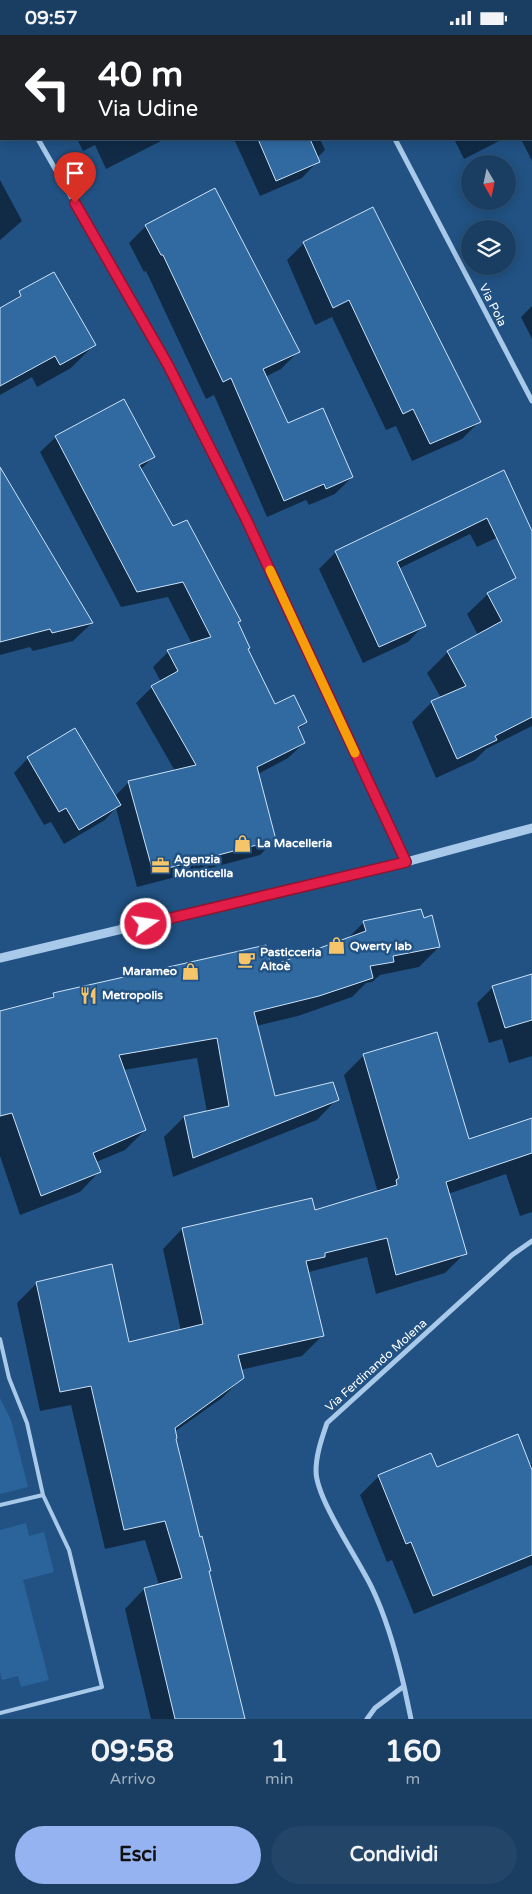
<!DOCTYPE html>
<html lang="it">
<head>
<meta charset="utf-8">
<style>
  :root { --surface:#193e62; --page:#224568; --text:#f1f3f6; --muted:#9faebe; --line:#375777; --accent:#95b2f1 }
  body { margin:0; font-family:"Varela Round",sans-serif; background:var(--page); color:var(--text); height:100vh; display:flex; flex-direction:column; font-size:19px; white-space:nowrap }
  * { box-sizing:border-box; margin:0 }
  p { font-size:16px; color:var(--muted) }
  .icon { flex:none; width:28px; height:28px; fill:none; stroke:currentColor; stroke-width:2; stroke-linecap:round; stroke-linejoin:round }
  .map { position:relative; height:1684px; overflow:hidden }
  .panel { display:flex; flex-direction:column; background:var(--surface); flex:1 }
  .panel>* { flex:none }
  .hud { position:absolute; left:0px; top:0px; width:532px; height:105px; box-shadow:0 2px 12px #0003,0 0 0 1px var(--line); background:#202124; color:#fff; overflow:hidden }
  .needle { width:32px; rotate:171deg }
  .tools { position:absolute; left:461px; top:120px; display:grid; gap:10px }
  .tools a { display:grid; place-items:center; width:55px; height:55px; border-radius:50%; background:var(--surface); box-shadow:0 2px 12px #0003,0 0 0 1px var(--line); font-size:25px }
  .pin { position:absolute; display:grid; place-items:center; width:42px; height:42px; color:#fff; margin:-51px -21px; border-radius:50% 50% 50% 0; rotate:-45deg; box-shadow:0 0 5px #0007 }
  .pin .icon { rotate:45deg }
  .me { position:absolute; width:55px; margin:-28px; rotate:77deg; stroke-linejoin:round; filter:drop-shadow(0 0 4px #0008) }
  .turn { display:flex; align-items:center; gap:18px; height:105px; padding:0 15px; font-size:22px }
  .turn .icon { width:65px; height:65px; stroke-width:2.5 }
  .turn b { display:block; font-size:35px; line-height:42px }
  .eta { display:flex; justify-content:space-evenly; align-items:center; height:85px; text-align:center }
  .eta b { font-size:30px; font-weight:800; line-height:35px }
  .button { display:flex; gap:10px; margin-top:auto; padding:10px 15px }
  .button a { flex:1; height:58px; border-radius:30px; background:var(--accent); color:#111; font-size:20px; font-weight:800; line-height:58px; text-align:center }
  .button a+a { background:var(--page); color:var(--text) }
  .status { display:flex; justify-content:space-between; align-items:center; height:35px; padding:0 25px; background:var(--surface); direction:ltr }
  .status svg { height:14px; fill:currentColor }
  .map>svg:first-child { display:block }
</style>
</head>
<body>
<div class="status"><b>09:57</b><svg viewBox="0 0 49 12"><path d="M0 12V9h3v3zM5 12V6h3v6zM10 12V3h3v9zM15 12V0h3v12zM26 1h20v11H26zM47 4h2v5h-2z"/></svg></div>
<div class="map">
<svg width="532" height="1684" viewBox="0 0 532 1684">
  <rect width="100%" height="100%" fill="#215283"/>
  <path fill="#2a649b" d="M0 1363 11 1385 28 1452 0 1459Z
    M26 1488 29 1501 44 1497 54 1537 23 1545 49 1645 21 1652 18 1641 2 1645 0 1637V1495Z"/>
  <path fill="#0007" d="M32 0H98L99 1H33Z
    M151 0H266L265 1Z
    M478 0H532V126L521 104H531V1H475Z
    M77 104H165L106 134 95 110 83 116Z
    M234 104H320L325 115 317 123 318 126 302 143 260 161Z
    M454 104H503L464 124Z
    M0 145 22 186 0 205Z
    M146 191 298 317 281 334 265 342 288 390 352 442 335 459 309 470 306 465 267 482 214 360 206 364 146 236 144 237 129 208Z
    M304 208 479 387 462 404 412 426 396 391 386 395 332 282 315 290 287 225Z
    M25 255 94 310 71 333 37 352 32 342 0 360V274L12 268Z
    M532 271V304L521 282Z
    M56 402 153 422 140 435 173 493 237 588 247 614 274 671 306 687 298 695 304 708 288 723 258 739 275 805 260 820 137 852 116 773 105 785 64 809 51 787 44 790 14 738 28 723 114 762 129 747 175 736 136 668 152 652 161 647 153 632 168 617 192 609 168 562 121 572 40 417Z
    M0 435 92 588 73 606 33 616 30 612 0 620Z
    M503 437 507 498 477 512 470 499 398 534 424 590 408 607 363 628 319 534 336 517Z
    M532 536V691L486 714 475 725 436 743 412 687 432 667 441 663 427 638 448 617 478 600 467 579 488 559Z
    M423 884 439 912 419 932 380 940 372 947 366 948 352 962 298 981 256 991 274 1062 337 1064 317 1085 173 1142 164 1102 184 1082 207 1077 197 1023 123 1035 145 1095 125 1115 96 1127 100 1136 80 1157 20 1180 0 1121V977L48 965 54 959 270 932 347 904 364 887Z
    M532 940V1021L509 1028 502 1004 489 1008 477 968 493 952Z
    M364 1020 468 1106 532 1084V1177L520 1181 506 1139 448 1159 465 1218 445 1238 376 1259 367 1222 309 1237 322 1301 302 1321 240 1335 242 1343 222 1363 174 1397 199 1503 210 1536 208 1537 243 1684H151L125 1574 144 1554 159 1550 145 1505 105 1514 71 1370 40 1376 17 1268 37 1248 128 1308 181 1296 163 1214 182 1194 314 1177 378 1158 344 1040Z
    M532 1429V1530L414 1579 392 1525 387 1527 360 1460 379 1441 436 1433Z"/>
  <path fill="#306aa1" stroke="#cce2f7" d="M258 104H310L320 127 276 146Z
    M215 153 300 317 263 334 288 388 323 373 353 442 326 454 324 449 284 466 231 343 223 347 163 220H161L145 190Z
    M373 172 481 387 430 409 413 374 403 379 349 265 333 273 303 207Z
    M54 237 96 310 60 330 55 321 0 351V273L21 261 19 256Z
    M124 364 155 422 139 430 173 491 187 485 241 586 238 587 250 613 248 614 275 669 294 660 307 687 298 692 305 708 257 732 276 805 153 837 128 746 196 730 151 651 178 636 167 615 211 602 183 547 137 557 55 401Z
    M0 432 93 588 52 598 50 594 0 607Z
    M504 435 532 496V682L495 701 497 705 457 724 431 666 466 651 447 616 502 586 487 558 516 543 487 483 397 527 426 591 379 612 335 516Z
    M75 693 121 770 79 795 66 773 59 777 27 722Z
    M421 874 424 883 432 880 440 912 393 921 394 927 370 931 373 943 319 961 254 977 275 1061 333 1047 339 1065 193 1123 184 1081 229 1071 217 1003 119 1020 146 1095 93 1118 101 1137 41 1161 12 1078 0 1081V976L54 962 53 958 266 910 271 931 366 896 363 886Z
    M532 939V985L505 993 492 951Z
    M437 997 469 1104 532 1083V1118L446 1147 467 1219 396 1240 387 1203 325 1218V1222L306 1226 324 1301 238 1320 244 1343 175 1393 177 1403 176 1404 200 1502 202 1501 211 1536H209L245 1684H175L144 1553 182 1543 165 1486 124 1495 91 1351 60 1357 36 1247 112 1229 129 1307 203 1289 182 1193 312 1163 315 1175 397 1150 396 1145 399 1143 363 1019Z
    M518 1399 532 1435V1520L433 1561 411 1507 406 1509 378 1440 431 1418 437 1432Z"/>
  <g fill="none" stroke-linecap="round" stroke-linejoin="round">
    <path stroke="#a8c9e9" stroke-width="4" d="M0 1304 9 1343 27 1388 43 1460 0 1470
      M0 1678 102 1652 69 1515 43 1460"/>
    <path stroke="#a8c9e9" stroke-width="5" d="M342 0V1
      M0 38 1 41
      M38 104 168 331 246 484 406 827
      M395 104 532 366
      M404 1651 411 1684
      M367 1684 375 1673 404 1651C396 1617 387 1584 372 1553 359 1525 316 1464 316 1436 316 1419 322 1403 327 1388L512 1220 532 1206"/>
    <path stroke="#a8c9e9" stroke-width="9" d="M0 923 406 827 532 793"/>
  </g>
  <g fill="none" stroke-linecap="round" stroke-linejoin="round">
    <defs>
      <path id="route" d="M75 168 168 330 246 484 406 827 146 889"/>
    </defs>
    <use href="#route" stroke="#92132f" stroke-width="12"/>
    <use href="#route" stroke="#e11d48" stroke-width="9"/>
    <path stroke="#f59e0b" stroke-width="9" d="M270 535 355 718"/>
  </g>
  <defs>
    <symbol id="shop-bare" viewBox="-9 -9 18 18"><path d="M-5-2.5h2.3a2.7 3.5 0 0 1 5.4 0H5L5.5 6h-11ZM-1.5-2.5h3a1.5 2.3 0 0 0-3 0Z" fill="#f6c469" stroke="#215283" stroke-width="2.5" paint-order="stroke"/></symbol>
    <symbol id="office-bare" viewBox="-9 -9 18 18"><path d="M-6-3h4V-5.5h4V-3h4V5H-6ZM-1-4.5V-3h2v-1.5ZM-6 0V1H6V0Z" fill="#f6c469" stroke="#215283" stroke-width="2.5" paint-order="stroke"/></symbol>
    <symbol id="cafe-bare" viewBox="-9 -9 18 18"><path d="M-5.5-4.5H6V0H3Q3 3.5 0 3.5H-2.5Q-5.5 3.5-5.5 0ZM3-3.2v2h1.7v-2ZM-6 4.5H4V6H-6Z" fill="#f6c469" stroke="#215283" stroke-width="2.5" paint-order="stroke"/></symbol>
    <symbol id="restaurant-bare" viewBox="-9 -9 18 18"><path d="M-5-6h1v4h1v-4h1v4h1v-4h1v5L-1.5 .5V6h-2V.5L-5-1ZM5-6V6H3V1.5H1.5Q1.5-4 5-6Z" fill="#f6c469" stroke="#215283" stroke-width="2.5" paint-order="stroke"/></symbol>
  </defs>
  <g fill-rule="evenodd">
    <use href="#shop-bare" x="230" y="796" width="25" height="25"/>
    <use href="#office-bare" x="148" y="818" width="25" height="25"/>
    <use href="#shop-bare" x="324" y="898" width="25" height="25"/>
    <use href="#cafe-bare" x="234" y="912" width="25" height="25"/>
    <use href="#shop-bare" x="178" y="924" width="25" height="25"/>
    <use href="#restaurant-bare" x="76" y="948" width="25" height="25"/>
  </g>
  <g text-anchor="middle" stroke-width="5" stroke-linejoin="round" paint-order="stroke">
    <g font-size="12" fill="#fff" stroke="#215283">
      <text transform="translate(493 270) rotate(63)" y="4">Via Pola</text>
      <text transform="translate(376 1330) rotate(-42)" y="4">Via Ferdinando Molena</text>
    </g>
    <g font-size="12" font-weight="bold" fill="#fff" stroke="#215283" text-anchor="start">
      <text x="257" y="812">La Macelleria</text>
      <text x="174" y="828">Agenzia<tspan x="174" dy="14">Monticella</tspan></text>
      <text x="350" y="915">Qwerty lab</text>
      <text x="260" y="921">Pasticceria<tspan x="260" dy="14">Altoè</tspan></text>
      <text x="177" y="940" text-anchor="end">Marameo</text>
      <text x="102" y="964">Metropolis</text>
    </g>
  </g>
</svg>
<div class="tools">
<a><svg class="needle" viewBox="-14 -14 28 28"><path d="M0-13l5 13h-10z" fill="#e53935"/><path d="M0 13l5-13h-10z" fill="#9faebe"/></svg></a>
<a><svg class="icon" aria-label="layers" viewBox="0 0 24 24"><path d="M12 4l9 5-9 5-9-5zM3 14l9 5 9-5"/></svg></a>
</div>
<div class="pin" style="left:75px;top:168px;background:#d93025"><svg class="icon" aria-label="arrive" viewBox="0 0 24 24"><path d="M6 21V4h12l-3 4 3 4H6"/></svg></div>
<svg class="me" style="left:146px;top:889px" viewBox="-20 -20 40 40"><circle r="17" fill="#e11d48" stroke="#fff" stroke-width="3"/><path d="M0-11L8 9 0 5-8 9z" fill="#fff"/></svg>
<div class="hud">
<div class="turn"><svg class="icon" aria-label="left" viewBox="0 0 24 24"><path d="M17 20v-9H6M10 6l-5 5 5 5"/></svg><div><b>40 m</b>Via Udine</div></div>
</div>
</div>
<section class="panel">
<div class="eta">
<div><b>09:58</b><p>Arrivo</p></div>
<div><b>1</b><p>min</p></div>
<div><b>160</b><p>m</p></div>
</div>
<div class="button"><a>Esci</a><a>Condividi</a></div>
</section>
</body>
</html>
